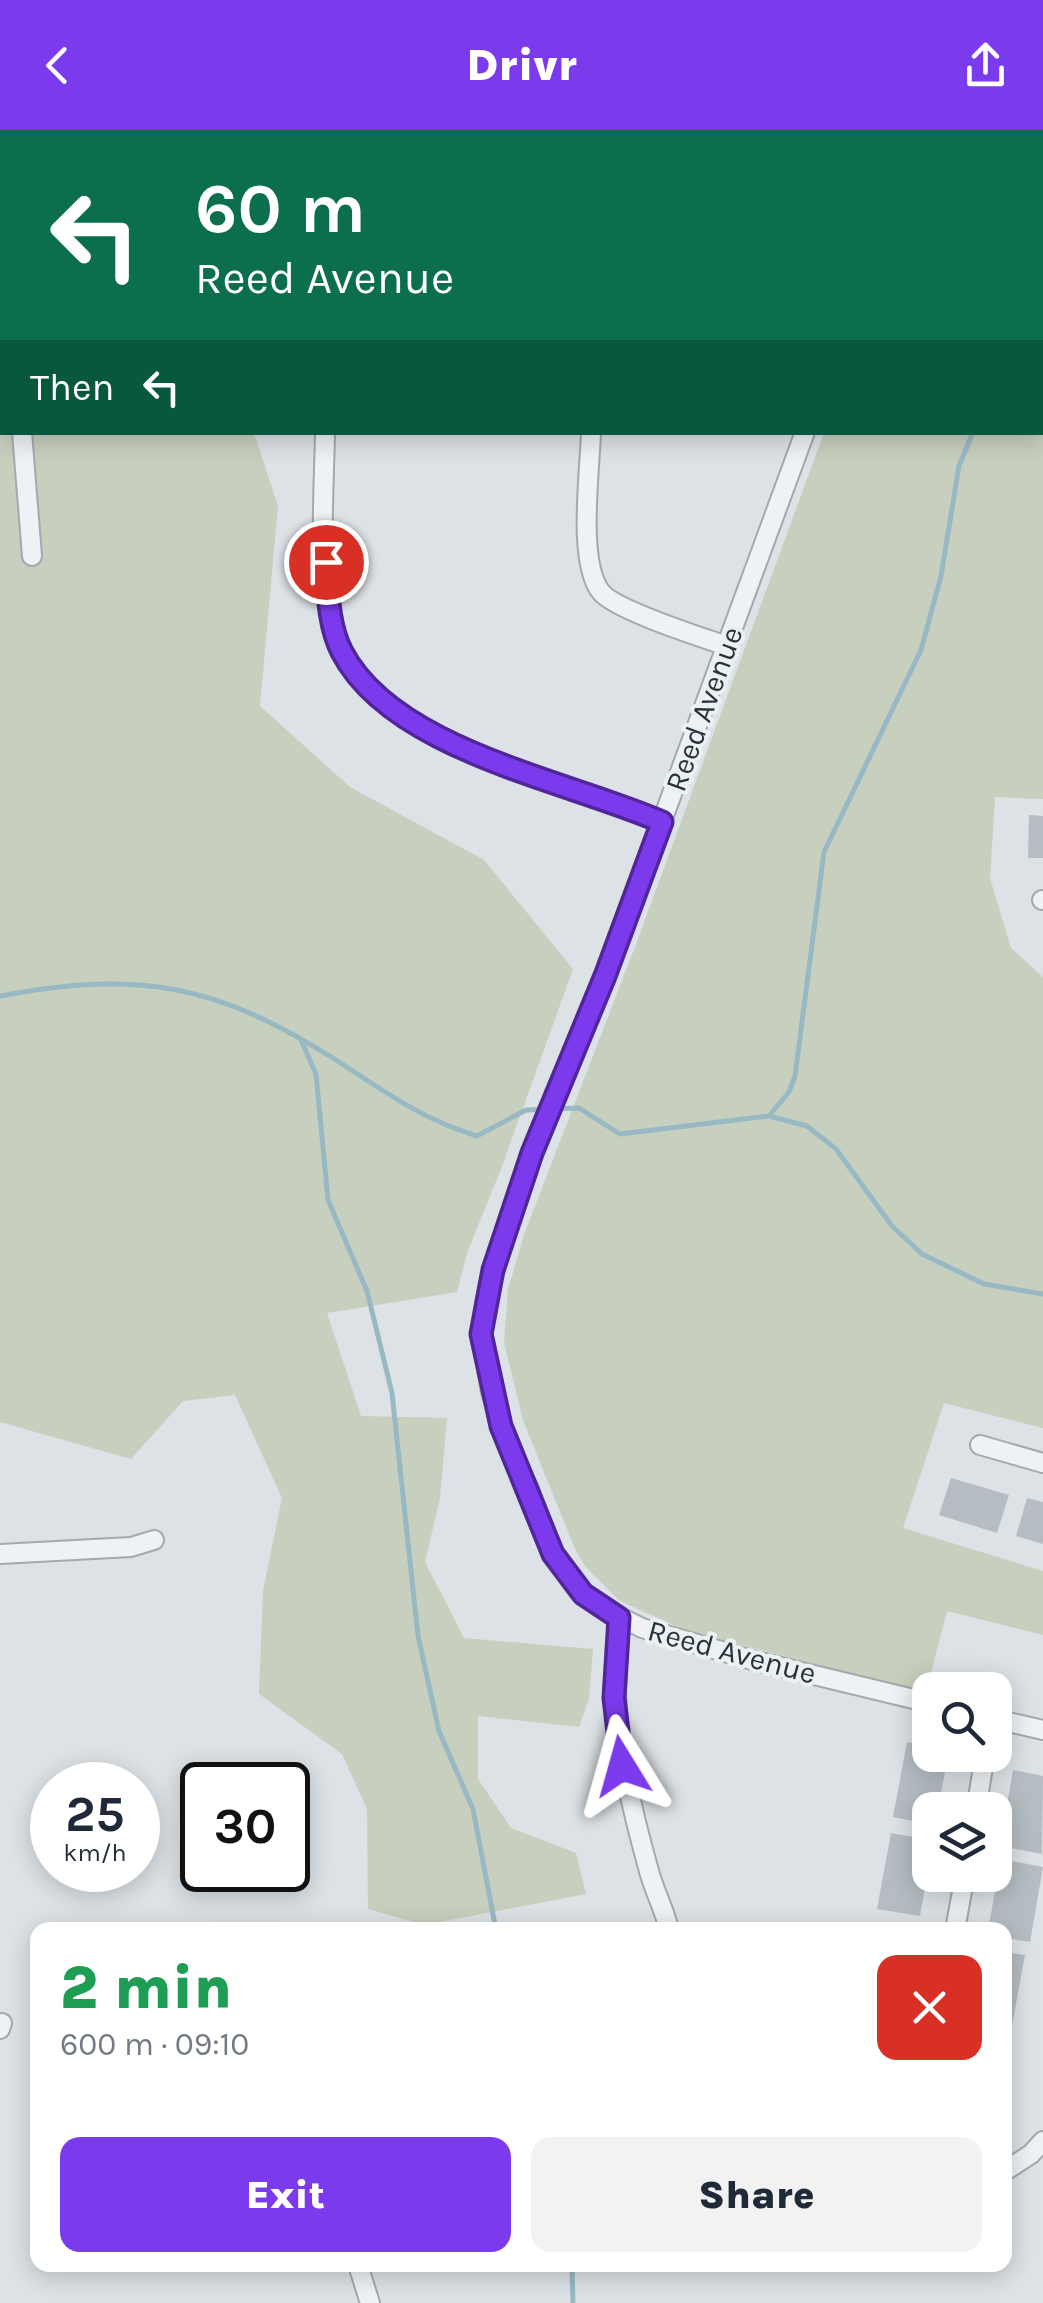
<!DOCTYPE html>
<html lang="en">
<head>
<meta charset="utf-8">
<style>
  :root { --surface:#fff; --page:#f2f2f3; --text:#1f2937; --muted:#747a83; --accent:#7c3aed }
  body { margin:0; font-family:Karla,sans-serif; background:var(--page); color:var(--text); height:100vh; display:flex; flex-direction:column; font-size:38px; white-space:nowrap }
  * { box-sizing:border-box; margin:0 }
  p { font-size:32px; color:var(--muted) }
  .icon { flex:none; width:55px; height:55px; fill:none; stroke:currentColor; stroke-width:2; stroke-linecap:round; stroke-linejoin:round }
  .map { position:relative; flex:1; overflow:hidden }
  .details { position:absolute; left:30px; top:1792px; width:982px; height:350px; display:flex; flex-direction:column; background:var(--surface); border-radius:20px; box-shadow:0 5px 25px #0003 }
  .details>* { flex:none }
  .hud { position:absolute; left:0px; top:0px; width:1045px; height:305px; box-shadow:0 5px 25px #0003; background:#0b6e4f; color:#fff; overflow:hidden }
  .fabs { position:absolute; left:912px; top:1542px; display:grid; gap:20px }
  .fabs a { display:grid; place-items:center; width:100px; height:100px; border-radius:20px; background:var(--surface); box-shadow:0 5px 25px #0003; font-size:50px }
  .speed { position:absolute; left:30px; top:1632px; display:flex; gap:20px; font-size:50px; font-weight:700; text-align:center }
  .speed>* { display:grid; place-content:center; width:130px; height:130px; border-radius:50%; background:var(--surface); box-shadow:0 5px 25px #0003; line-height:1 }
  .speed small { font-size:25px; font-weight:400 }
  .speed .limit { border:5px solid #111; border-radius:15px; background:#fff; color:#111 }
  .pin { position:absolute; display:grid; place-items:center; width:85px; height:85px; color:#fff; margin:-42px; border:5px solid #fff; border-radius:50%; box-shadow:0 2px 10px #0007 }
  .me { position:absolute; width:110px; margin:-55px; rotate:352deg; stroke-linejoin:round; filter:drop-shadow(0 0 8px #0008) }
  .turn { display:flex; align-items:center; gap:35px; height:210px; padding:0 30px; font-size:45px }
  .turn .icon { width:130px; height:130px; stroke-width:2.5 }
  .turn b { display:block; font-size:70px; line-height:85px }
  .then { display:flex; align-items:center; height:95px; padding:0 30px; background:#0003; gap:20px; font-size:38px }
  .round { display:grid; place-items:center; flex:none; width:105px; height:105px; border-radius:20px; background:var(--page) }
  .overview { display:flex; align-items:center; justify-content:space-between; height:170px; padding:0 30px }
  h1 { font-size:60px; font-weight:800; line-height:75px; color:#1e9e55 }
  .action { display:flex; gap:20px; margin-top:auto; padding:20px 30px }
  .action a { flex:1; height:115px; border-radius:20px; background:var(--accent); color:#fff; font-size:40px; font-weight:800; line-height:115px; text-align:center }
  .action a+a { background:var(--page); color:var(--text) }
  header { display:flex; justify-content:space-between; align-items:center; height:130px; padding:0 30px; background:var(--accent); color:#fff; font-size:45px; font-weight:800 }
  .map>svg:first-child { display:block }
</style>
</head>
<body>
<header><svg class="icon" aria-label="back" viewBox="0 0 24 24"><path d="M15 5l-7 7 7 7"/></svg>Drivr<svg class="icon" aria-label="share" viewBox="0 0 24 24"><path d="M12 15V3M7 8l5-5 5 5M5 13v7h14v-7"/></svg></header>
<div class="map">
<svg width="1043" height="2173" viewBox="0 0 1043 2173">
  <rect width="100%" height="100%" fill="#dce2e6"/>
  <path fill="#c7cfbe" d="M1043 8V669L995 667 990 748 1011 818 1043 847V1298L944 1273 903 1398 1043 1441V1505L947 1481 926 1562 687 1501 620 1471 585 1436 575 1419 523 1290 504 1213 508 1159 525 1102 635 817 824 303 1042 302Z
    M0 176 2 302 254 303 278 376 260 576 350 657 484 730 573 839 501 1039 467 1123 457 1162 327 1183 361 1286 447 1288 440 1368 425 1432 464 1508 593 1519 589 1568 579 1597 478 1586V1649L511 1698 576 1723 586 1764 424 1795 368 1779 367 1679 342 1624 259 1564 263 1461 282 1368 235 1265 183 1271 131 1329 0 1292Z"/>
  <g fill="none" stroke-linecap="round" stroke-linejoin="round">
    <path stroke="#98b9c4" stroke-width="5" d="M1042 201 1043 200
      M0 866C140 840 216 854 336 930 384 961 421 989 477 1006L526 980 579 978 620 1004 769 986 807 996 836 1019 892 1096 922 1124 984 1154 1043 1164
      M301 910 316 944 328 1070 367 1161 392 1263 418 1506 439 1601 473 1679 496 1800
      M769 986 789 962 795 946 824 722 921 520 941 446 959 336 973 302
      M572 2135 573 2173"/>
  </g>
  <path fill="#b4bdc2" d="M1029 685 1043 686V728H1028Z
    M951 1348 1009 1365 997 1403 939 1385Z
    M1027 1368 1043 1372V1414L1016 1406Z
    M907 1612 930 1616V1625H948L938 1680H930V1694L893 1687Z
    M1013 1640 1043 1646 1042 1724 1000 1716Z
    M891 1703 930 1710V1730L920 1786 877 1779Z
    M1001 1729 1043 1737 1030 1812 1005 1808V1800H988Z
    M1005 1822 1025 1825 1011 1901 1005 1900Z"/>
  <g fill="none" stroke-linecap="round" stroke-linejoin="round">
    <defs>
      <path id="street" d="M333 1 386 2
        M35 2V0
        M595 2V0
        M852 2 853 0
        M912 2 913 0
        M0 257 2 256
        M22 302 32 426
        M325 302C324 367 317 439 334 502 365 614 567 651 662 692
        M591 302C590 341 577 432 601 462 615 480 701 507 727 516
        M805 302 605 846 532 1023 487 1164 481 1204 491 1262 509 1318 529 1359 553 1424 583 1463 598 1476 642 1498 752 1530 930 1573
        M1042 770H1043
        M980 1315 1043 1333
        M0 1424 131 1417 154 1410
        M619 1488C608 1577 625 1656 649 1741 654 1761 665 1780 669 1800
        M995 1589 1043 1600
        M976 1680 985 1625
        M955 1800 965 1745
        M0 1899 2 1893
        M1005 2041 1031 2024 1043 2011
        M358 2135 370 2173"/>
    </defs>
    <use href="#street" stroke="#a2aaaf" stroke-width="22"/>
    <use href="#street" stroke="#eef2f4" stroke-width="18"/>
  </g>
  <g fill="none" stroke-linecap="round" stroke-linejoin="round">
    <defs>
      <path id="route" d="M326 432C328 461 328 495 342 522 393 620 566 650 662 692L605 846 532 1023 493 1140 481 1204 501 1296 553 1424 583 1464 619 1488 614 1568 622 1636"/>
    </defs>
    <use href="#route" stroke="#51269a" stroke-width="25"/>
    <use href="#route" stroke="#7c3aed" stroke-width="18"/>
  </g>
  <g text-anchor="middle" stroke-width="8" stroke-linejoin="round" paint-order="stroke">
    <g font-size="30" fill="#27333b" stroke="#ebf1f3">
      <text transform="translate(704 579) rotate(-70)" y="10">Reed Avenue</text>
      <text transform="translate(732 1522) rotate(15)" y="10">Reed Avenue</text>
    </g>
  </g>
</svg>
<div class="fabs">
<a><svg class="icon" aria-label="search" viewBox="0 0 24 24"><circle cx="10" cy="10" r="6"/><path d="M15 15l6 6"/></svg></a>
<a><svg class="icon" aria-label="layers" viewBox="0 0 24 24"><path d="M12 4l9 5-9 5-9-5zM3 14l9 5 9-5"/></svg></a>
</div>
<div class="speed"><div>25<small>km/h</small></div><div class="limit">30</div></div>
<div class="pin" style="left:326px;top:432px;background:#d93025"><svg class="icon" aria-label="arrive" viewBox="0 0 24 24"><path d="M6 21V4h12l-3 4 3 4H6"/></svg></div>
<svg class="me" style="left:622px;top:1636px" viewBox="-20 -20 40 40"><path d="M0-17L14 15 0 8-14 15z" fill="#7c3aed" stroke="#fff" stroke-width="4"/></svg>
<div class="hud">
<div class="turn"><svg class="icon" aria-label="left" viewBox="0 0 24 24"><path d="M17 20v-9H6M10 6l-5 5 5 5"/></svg><div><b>60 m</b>Reed Avenue</div></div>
<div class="then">Then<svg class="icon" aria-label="left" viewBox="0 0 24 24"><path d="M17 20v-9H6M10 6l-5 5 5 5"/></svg></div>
</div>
<section class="details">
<div class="overview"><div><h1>2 min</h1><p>600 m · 09:10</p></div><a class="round" style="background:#d93025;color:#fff"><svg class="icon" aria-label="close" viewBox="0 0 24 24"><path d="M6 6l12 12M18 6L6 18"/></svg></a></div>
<div class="action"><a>Exit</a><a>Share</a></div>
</section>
</div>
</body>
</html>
